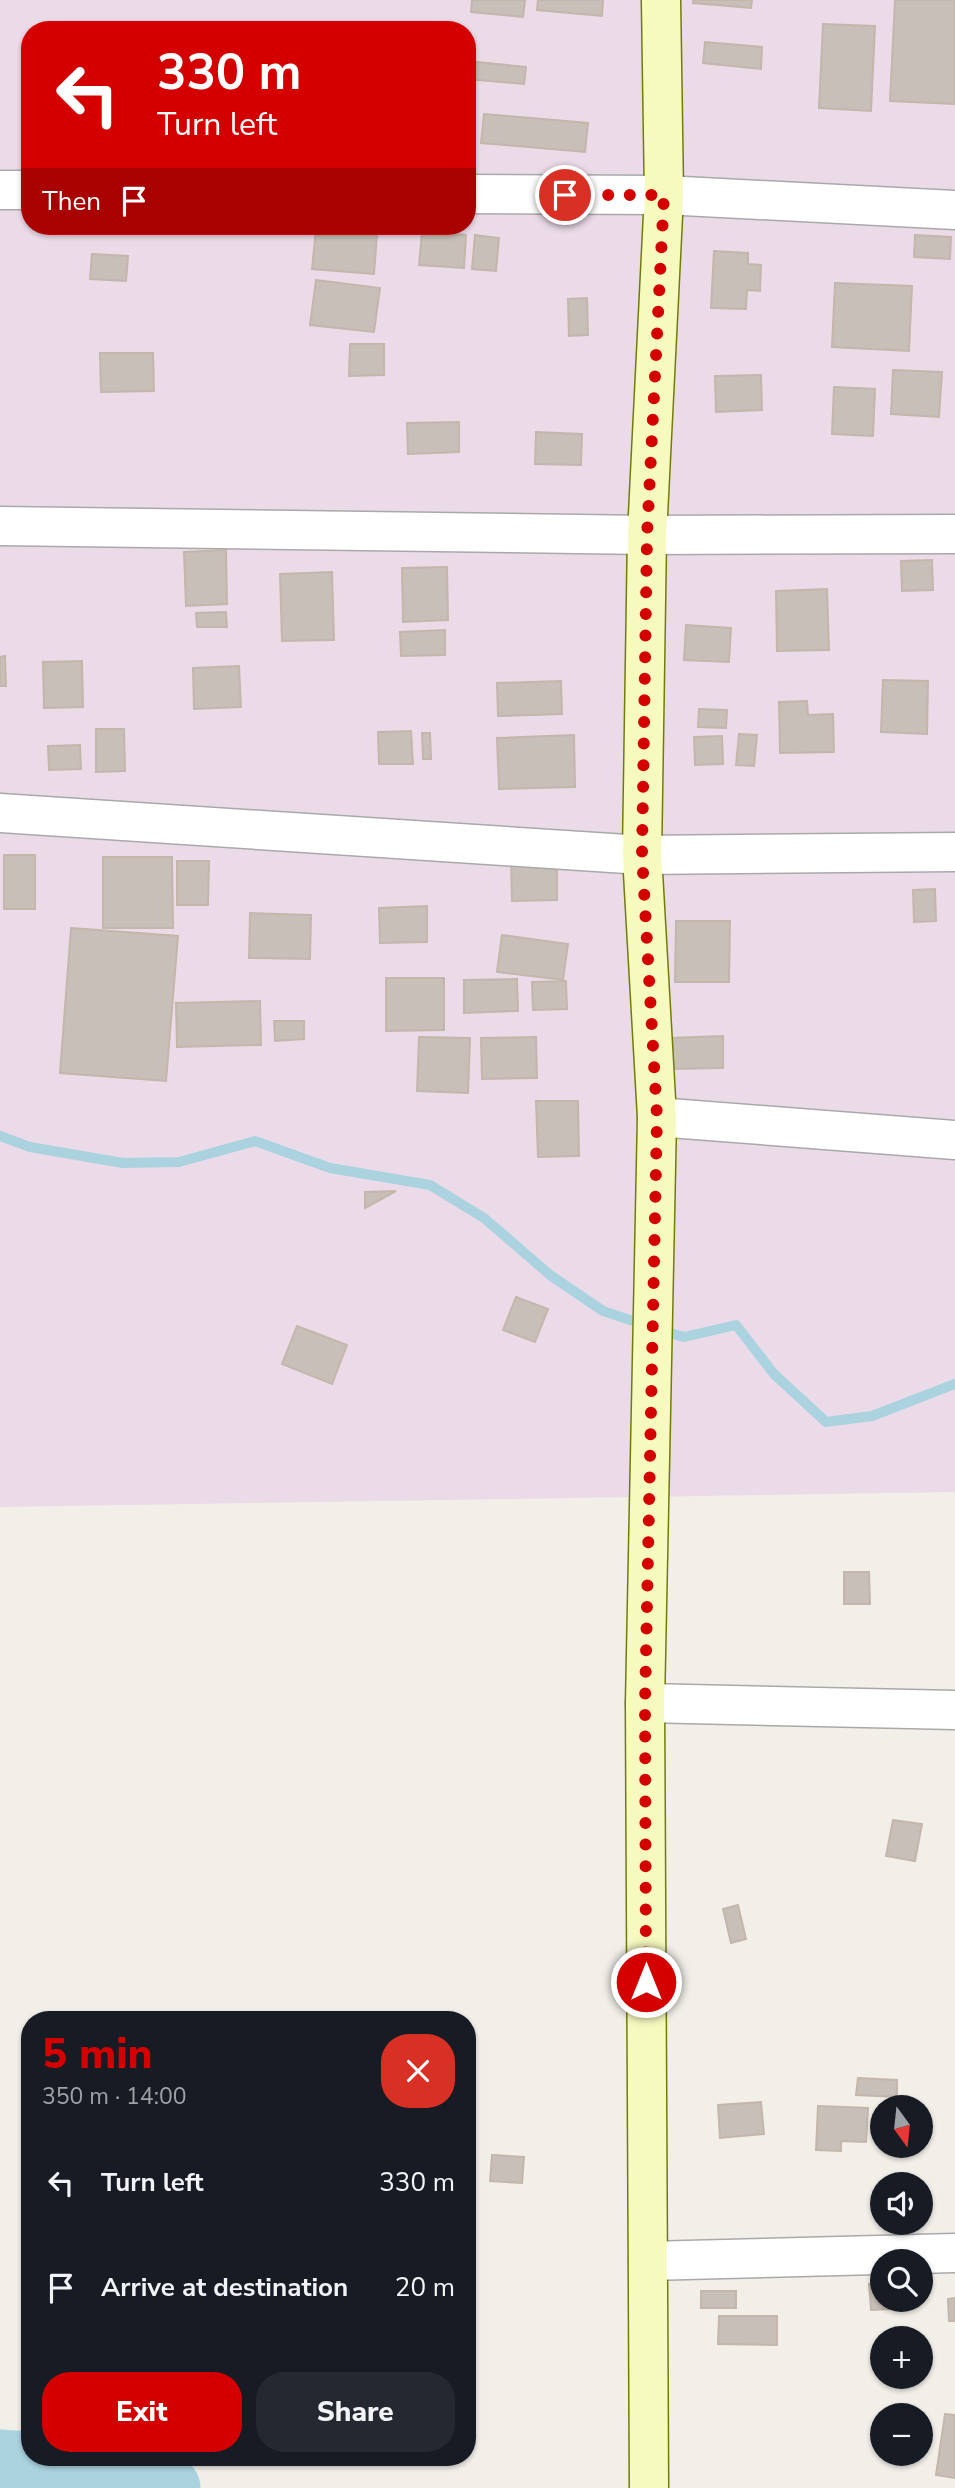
<!DOCTYPE html>
<html lang="en">
<head>
<meta charset="utf-8">
<style>
  :root { --surface:#171b24; --page:#242831; --text:#f1f3f6; --muted:#9ea1a6; --accent:#d40000 }
  body { margin:0; font-family:"Nunito Sans",sans-serif; background:var(--page); color:var(--text); height:100vh; display:flex; flex-direction:column; font-size:26px; white-space:nowrap }
  * { box-sizing:border-box; margin:0 }
  p { font-size:23px; color:var(--muted) }
  .icon { flex:none; width:38px; height:38px; fill:none; stroke:currentColor; stroke-width:2; stroke-linecap:round; stroke-linejoin:round }
  .map { position:relative; flex:1; overflow:hidden }
  .drawer { position:absolute; left:21px; top:2011px; width:455px; height:455px; display:flex; flex-direction:column; background:var(--surface); border-radius:28px; box-shadow:0 2px 5px #0004 }
  .drawer>* { flex:none }
  .banner { position:absolute; left:21px; top:21px; width:455px; height:214px; border-radius:28px; box-shadow:0 2px 5px #0004; background:#d40000; color:#fff; overflow:hidden }
  .needle { width:46px; rotate:165deg }
  .controls { position:absolute; left:870px; top:2095px; display:grid; gap:14px }
  .controls a { display:grid; place-items:center; width:63px; height:63px; border-radius:50%; background:var(--surface); box-shadow:0 2px 5px #0004; font-size:35px }
  .pin { position:absolute; display:grid; place-items:center; width:60px; height:60px; color:#fff; margin:-30px; border:4px solid #fff; border-radius:50%; box-shadow:0 2px 7px #0007 }
  .me { position:absolute; width:77px; margin:-38px; rotate:0deg; stroke-linejoin:round; filter:drop-shadow(0 0 5px #0008) }
  .turn { display:flex; align-items:center; gap:24px; height:147px; padding:0 21px; font-size:32px }
  .turn .icon { width:91px; height:91px; stroke-width:2.5 }
  .turn b { display:block; font-size:49px; line-height:60px }
  .then { display:flex; align-items:center; height:66px; padding:0 21px; background:#0003; gap:14px; font-size:26px }
  .round { display:grid; place-items:center; flex:none; width:74px; height:74px; border-radius:28px; background:var(--page) }
  .overview { display:flex; align-items:center; justify-content:space-between; height:119px; padding:0 21px }
  h1 { font-size:42px; font-weight:800; line-height:52px; color:var(--accent) }
  .button { display:flex; gap:14px; margin-top:auto; padding:14px 21px }
  .button a { flex:1; height:80px; border-radius:28px; background:var(--accent); color:#fff; font-size:28px; font-weight:800; line-height:80px; text-align:center }
  .button a+a { background:var(--page); color:var(--text) }
  ul { padding:0; list-style:none }
  li { display:flex; align-items:center; gap:21px; height:105px; padding:0 21px }
  li div { flex:1 }
  li b { display:block; font-size:26px }
  li em { font-style:normal }
  .map>svg:first-child { display:block }
</style>
</head>
<body>
<div class="map">
<svg width="955" height="2488" viewBox="0 0 955 2488">
  <rect width="100%" height="100%" fill="#f2efe9"/>
  <path fill="#ebdbe8" fill-rule="evenodd" d="M0 0H955V1492L0 1507ZM30 30H467V226H30Z"/>
  <g fill="none" stroke-linecap="round" stroke-linejoin="round">
    <path stroke="#aad3df" stroke-width="10" d="M0 1136 30 1147 123 1163 179 1162 255 1141 330 1168 430 1185 484 1218 550 1275 603 1311 645 1325
      M660 1330 684 1337 736 1325 774 1374 826 1422 872 1416 955 1384"/>
    <path stroke="#aad3df" stroke-width="65" d="M0 2462 141 2472 168 2488"/>
  </g>
  <path fill="#c7bfb8" stroke="#c4b6ab" stroke-width="2" d="M472 0H525L523 17 471 12Z
    M538 0H603L602 16 537 10Z
    M693 0H752L751 8 693 3Z
    M895 0H955V104L890 101Z
    M69 22 106 26V30H68Z
    M823 24 875 26 871 111 819 108Z
    M705 42 762 47 761 69 703 63Z
    M467 61 526 67 524 84 467 79Z
    M484 114 588 123 585 152 481 143Z
    M316 229 377 234 374 274 312 269Z
    M422 232 466 235 464 268 419 265Z
    M475 235 499 238 496 271 472 269Z
    M915 235 951 237 950 259 914 257Z
    M714 251 748 253V264L761 265 760 291 747 290 746 309 711 308Z
    M92 254 128 256 126 281 90 279Z
    M316 280 380 288 374 332 310 325Z
    M835 283 912 286 909 351 832 347Z
    M587 298 588 335 569 336 568 299Z
    M350 344H384V375L349 376Z
    M100 353H153L154 391 101 392Z
    M893 370 942 372 939 417 891 414Z
    M761 375 762 410 716 412 715 376Z
    M834 387 875 389 873 436 832 434Z
    M459 422V452L408 454 407 423Z
    M536 432 582 434 581 465 535 464Z
    M226 550 227 604 186 606 184 552Z
    M932 560 933 590 902 591 901 561Z
    M447 567 448 620 403 622 402 568Z
    M332 572 334 640 282 641 280 574Z
    M827 589 829 650 777 651 776 591Z
    M226 612 227 627H197L196 613Z
    M686 625 731 628 729 662 684 660Z
    M445 630V655L401 656 400 632Z
    M5 656 6 686H0V657Z
    M82 661 83 707 44 708 43 662Z
    M239 666 241 707 194 709 193 668Z
    M883 680 928 681 927 734 881 732Z
    M561 681 562 714 498 716 497 683Z
    M807 701 808 715 833 714 834 752 780 753 779 702Z
    M699 709 727 710 726 728 698 727Z
    M96 729H124L125 771 96 772Z
    M411 731 413 764H379L378 732Z
    M422 733H430L431 759H423Z
    M739 734 757 735 754 766 736 765Z
    M574 735 575 787 499 789 497 738Z
    M722 736 723 764 695 765 694 737Z
    M80 745 81 769 49 770 48 746Z
    M4 855H35V909H4Z
    M103 857H172L173 928H103Z
    M177 861H209L208 905H177Z
    M557 861V900L512 901 511 862Z
    M935 889 936 921 914 922 913 890Z
    M427 906V942L380 943 379 908Z
    M250 913 311 915 310 959 249 958Z
    M676 921H730L729 982H675Z
    M71 928 178 936 166 1081 60 1073Z
    M502 935 568 944 563 980 497 972Z
    M386 978H444V1030L386 1031Z
    M517 979 518 1011 464 1013V980Z
    M566 981 567 1009 533 1010 532 982Z
    M260 1001 261 1045 177 1047 176 1003Z
    M274 1021H304V1039L275 1041Z
    M723 1036V1068L670 1069 669 1038Z
    M419 1037 470 1038 468 1093 417 1091Z
    M536 1037 537 1078 482 1079 481 1038Z
    M536 1101H578L579 1156 538 1157Z
    M396 1191 365 1208V1192Z
    M516 1297 548 1309 535 1342 503 1330Z
    M297 1326 347 1345 332 1384 282 1364Z
    M844 1572H869L870 1604H844Z
    M893 1820 922 1824 915 1861 886 1856Z
    M738 1905 746 1939 731 1943 723 1909Z
    M858 2078 897 2080V2097L856 2095Z
    M761 2102 764 2134 720 2138 718 2105Z
    M818 2106 868 2108 866 2142 841 2141V2151L816 2150Z
    M492 2155 524 2157 522 2183 490 2181Z
    M882 2283V2300H912L913 2308 871 2310 869 2284Z
    M701 2291H736V2308H701Z
    M955 2298V2321H949L948 2299Z
    M719 2316H777V2345L718 2344Z
    M945 2414 955 2415V2478L936 2475Z"/>
  <g fill="none" stroke-linecap="round" stroke-linejoin="round">
    <defs>
      <path id="street" d="M0 190H30
        M467 194 664 195 955 210
        M0 526 647 535 955 534
        M0 813 642 855 955 852
        M657 1117 955 1140
        M645 1703 955 1710
        M648 2261 955 2253"/>
      <path id="secondary" d="M649 2488 645 1703 657 1117 642 855 647 535 664 195 661 0"/>
    </defs>
    <use href="#street" stroke="#a9a9a9" stroke-width="41"/>
    <use href="#secondary" stroke="#707d05" stroke-width="41"/>
    <use href="#street" stroke="#fff" stroke-width="38"/>
    <use href="#secondary" stroke="#f7fabf" stroke-width="38"/>
  </g>
  <g fill="none" stroke-linecap="round" stroke-linejoin="round">
    <path stroke="#d40000" stroke-width="12" stroke-dasharray="0 21.6" d="M565 195H664L647 536 642 855 657 1117 645 1703 646 1982"/>
  </g>
</svg>
<div class="controls">
<a><svg class="needle" viewBox="-14 -14 28 28"><path d="M0-13l5 13h-10z" fill="#e53935"/><path d="M0 13l5-13h-10z" fill="#9ea1a6"/></svg></a>
<a><svg class="icon" aria-label="sound" viewBox="0 0 24 24"><path d="M4 9h4l5-4v14l-5-4H4zM17 9q2 3 0 6"/></svg></a>
<a><svg class="icon" aria-label="search" viewBox="0 0 24 24"><circle cx="10" cy="10" r="6"/><path d="M15 15l6 6"/></svg></a>
<a>+</a>
<a>−</a>
</div>
<div class="pin" style="left:565px;top:195px;background:#d93025"><svg class="icon" aria-label="arrive" viewBox="0 0 24 24"><path d="M6 21V4h12l-3 4 3 4H6"/></svg></div>
<svg class="me" style="left:646px;top:1982px" viewBox="-20 -20 40 40"><circle r="17" fill="#d40000" stroke="#fff" stroke-width="3"/><path d="M0-11L8 9 0 5-8 9z" fill="#fff"/></svg>
<div class="banner">
<div class="turn"><svg class="icon" aria-label="left" viewBox="0 0 24 24"><path d="M17 20v-9H6M10 6l-5 5 5 5"/></svg><div><b>330 m</b>Turn left</div></div>
<div class="then">Then<svg class="icon" aria-label="arrive" viewBox="0 0 24 24"><path d="M6 21V4h12l-3 4 3 4H6"/></svg></div>
</div>
<section class="drawer">
<div class="overview"><div><h1>5 min</h1><p>350 m · 14:00</p></div><a class="round" style="background:#d93025;color:#fff"><svg class="icon" aria-label="close" viewBox="0 0 24 24"><path d="M6 6l12 12M18 6L6 18"/></svg></a></div>
<ul>
<li><svg class="icon" aria-label="left" viewBox="0 0 24 24"><path d="M17 20v-9H6M10 6l-5 5 5 5"/></svg><div><b>Turn left</b></div><em>330 m</em></li>
<li><svg class="icon" aria-label="arrive" viewBox="0 0 24 24"><path d="M6 21V4h12l-3 4 3 4H6"/></svg><div><b>Arrive at destination</b></div><em>20 m</em></li>
</ul>
<div class="button"><a>Exit</a><a>Share</a></div>
</section>
</div>
</body>
</html>
